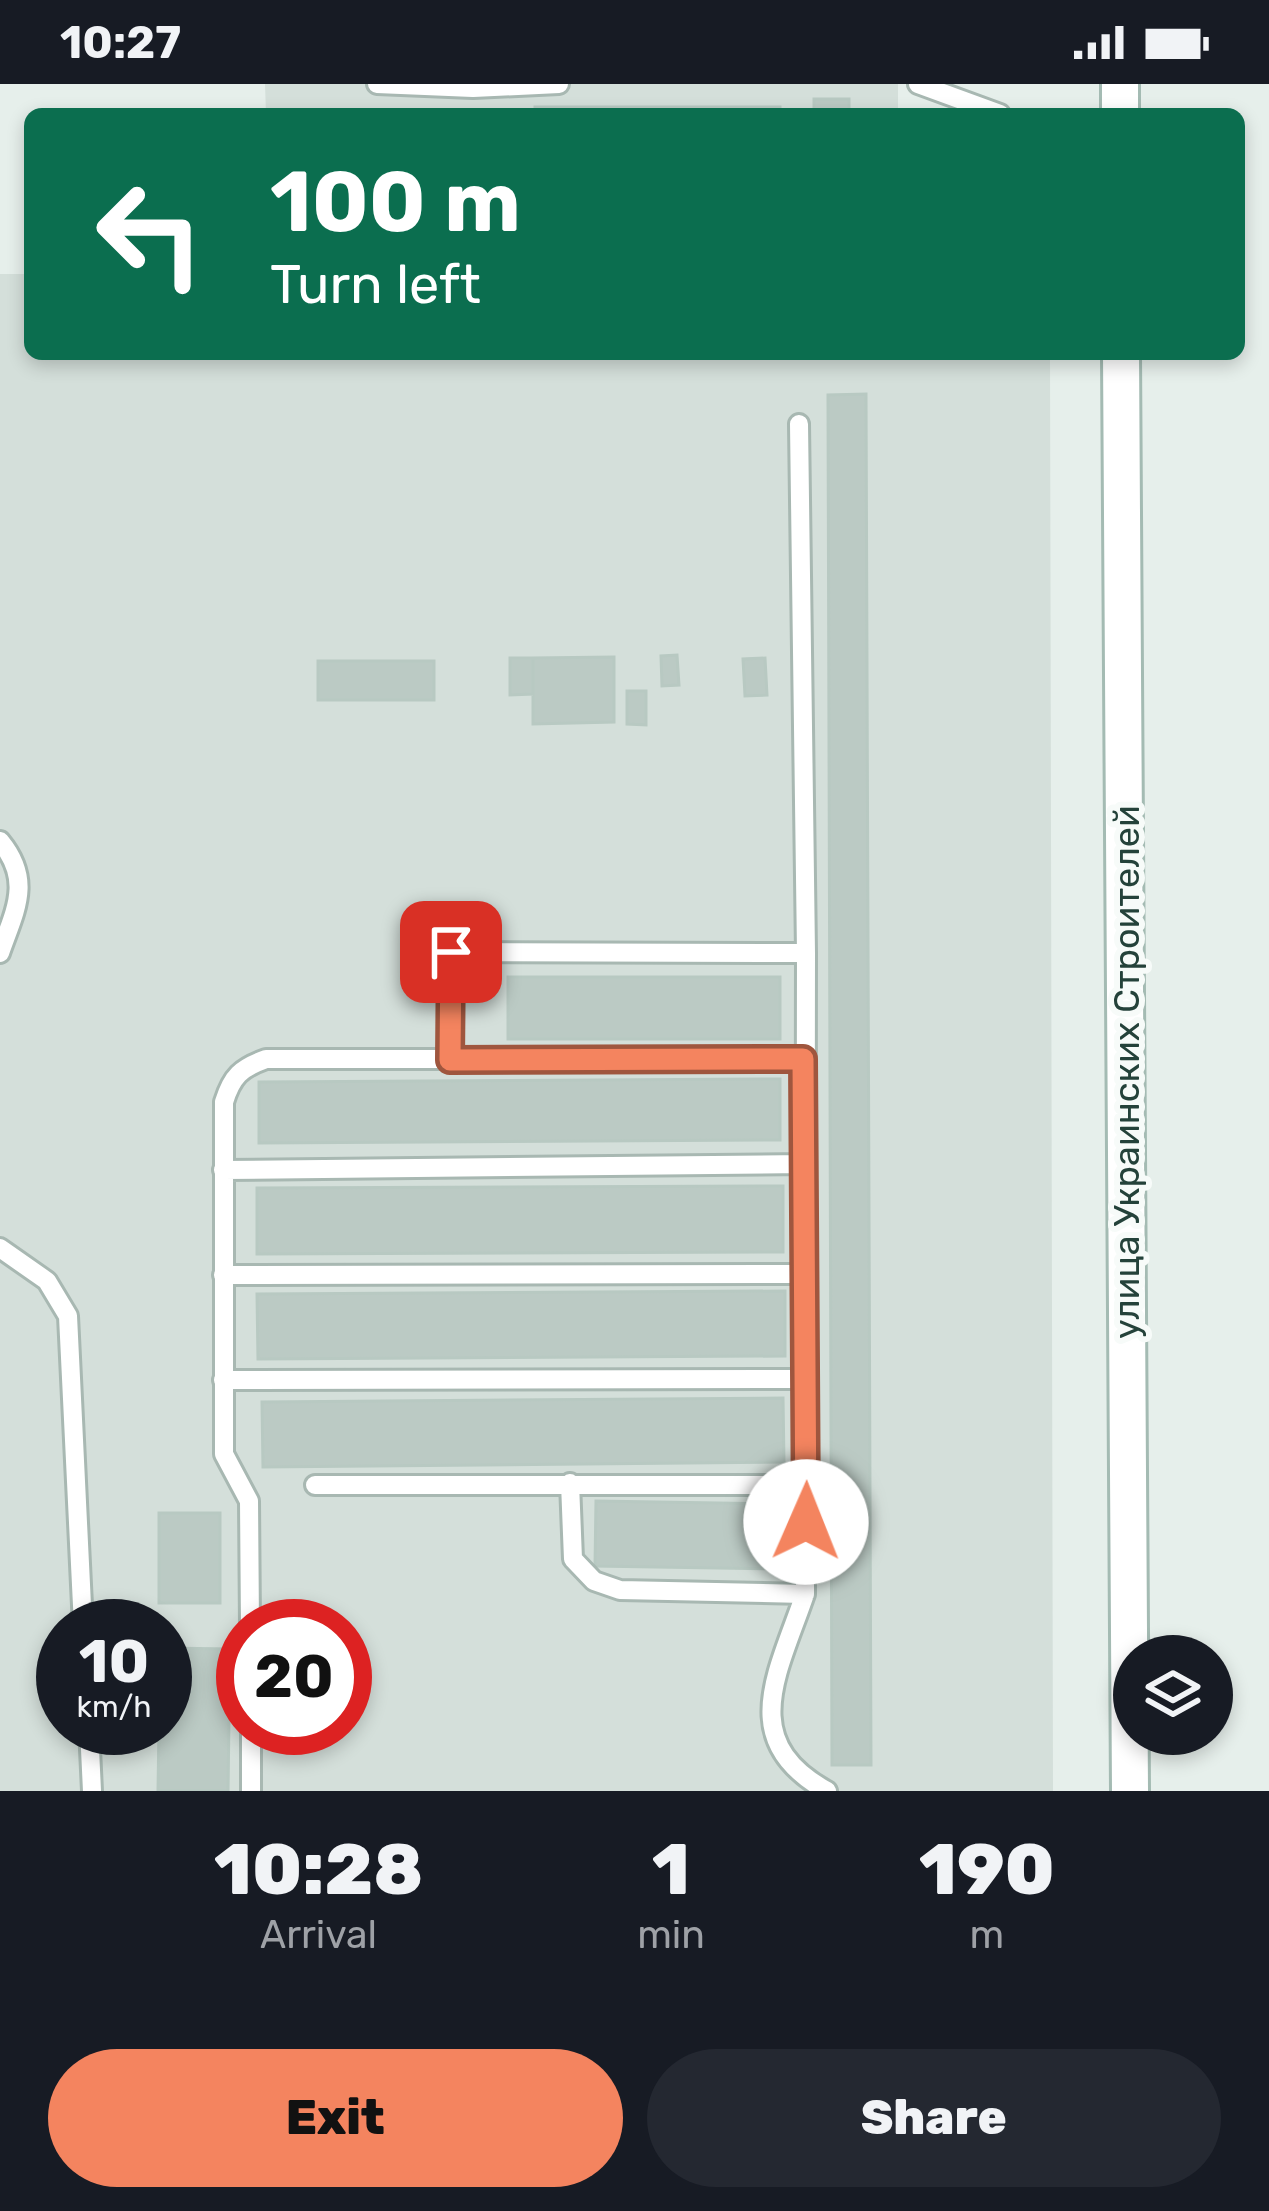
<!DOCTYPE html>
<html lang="en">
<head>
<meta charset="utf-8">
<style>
  :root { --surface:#171b24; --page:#242831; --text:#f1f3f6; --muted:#9ea1a6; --accent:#f4845f }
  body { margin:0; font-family:Rubik,sans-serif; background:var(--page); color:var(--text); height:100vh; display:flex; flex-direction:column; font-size:45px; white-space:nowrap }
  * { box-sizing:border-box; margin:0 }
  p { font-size:39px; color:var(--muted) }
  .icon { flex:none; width:66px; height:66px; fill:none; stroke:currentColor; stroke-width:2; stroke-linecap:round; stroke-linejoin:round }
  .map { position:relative; height:1707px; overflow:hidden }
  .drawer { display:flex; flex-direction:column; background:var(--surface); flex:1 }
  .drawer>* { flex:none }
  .hud { position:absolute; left:24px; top:24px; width:1221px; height:252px; border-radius:18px; box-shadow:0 6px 18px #0003; background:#0b6e4f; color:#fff; overflow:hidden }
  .controls { position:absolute; left:1113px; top:1551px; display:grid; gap:24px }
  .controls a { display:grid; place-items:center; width:120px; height:120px; border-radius:50%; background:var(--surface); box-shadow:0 6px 18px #0003; font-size:60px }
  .speed { position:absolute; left:36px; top:1515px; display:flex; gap:24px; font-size:60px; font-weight:700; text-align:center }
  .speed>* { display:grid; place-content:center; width:156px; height:156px; border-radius:50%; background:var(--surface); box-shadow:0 6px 18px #0003; line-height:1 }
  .speed small { font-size:30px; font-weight:400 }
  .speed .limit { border:18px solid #d22; background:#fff; color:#111 }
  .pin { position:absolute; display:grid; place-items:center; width:102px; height:102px; color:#fff; margin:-51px; border-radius:24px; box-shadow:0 6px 18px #0006 }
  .me { position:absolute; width:132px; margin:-66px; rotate:1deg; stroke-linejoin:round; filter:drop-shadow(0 0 9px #0008) }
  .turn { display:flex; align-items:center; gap:42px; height:252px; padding:0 48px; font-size:54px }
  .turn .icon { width:156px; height:156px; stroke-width:2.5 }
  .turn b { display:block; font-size:84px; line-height:102px }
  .eta { display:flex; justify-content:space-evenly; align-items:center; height:204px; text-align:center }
  .eta b { font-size:72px; font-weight:800; line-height:84px }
  .cta { display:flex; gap:24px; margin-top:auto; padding:24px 48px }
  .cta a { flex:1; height:138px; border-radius:72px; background:var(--accent); color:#111; font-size:48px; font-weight:800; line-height:138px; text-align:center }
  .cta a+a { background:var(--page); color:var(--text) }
  .status { display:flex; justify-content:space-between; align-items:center; height:84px; padding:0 60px; background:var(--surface); direction:ltr }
  .status svg { height:33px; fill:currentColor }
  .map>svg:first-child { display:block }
</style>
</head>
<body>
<div class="status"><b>10:27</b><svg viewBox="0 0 49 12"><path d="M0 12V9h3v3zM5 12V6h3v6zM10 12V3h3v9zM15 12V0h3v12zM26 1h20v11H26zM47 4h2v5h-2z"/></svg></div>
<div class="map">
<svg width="1269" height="1707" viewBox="0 0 1269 1707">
  <rect width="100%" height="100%" fill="#e6efeb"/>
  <path fill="#d4dfda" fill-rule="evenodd" d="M265 0H898V30H266Z
    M0 190H30V270H1050L1053 1707H0ZM63 1542H165V1644H63ZM243 1542H345V1644H243Z"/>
  <path fill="#bbcac4" stroke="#b8c9c2" stroke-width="3" d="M814 15H849V30H814Z
    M535 23H780V30H535Z
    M866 310 871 1681H832L828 311Z
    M677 571 679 601 662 602 661 572Z
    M614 573V638L533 640V574Z
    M510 574H533V610L510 611Z
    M765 574 767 611 745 612 743 575Z
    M318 577H434V616H318Z
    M627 607H646V641L627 640Z
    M508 893H780V955H508Z
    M780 995V1056L259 1059V998Z
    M783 1102V1168L257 1170V1104Z
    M785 1207V1272L258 1275 257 1210Z
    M783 1314 784 1378 263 1383 262 1318Z
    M596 1417 784 1420 782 1485 595 1482Z
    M159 1429H220V1519H159Z
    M165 1564 230 1565 228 1707H158L159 1644H165Z"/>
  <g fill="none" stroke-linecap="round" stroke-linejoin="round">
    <defs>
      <path id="lane" d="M377 0 473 4 559 0
        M918 0 1000 30
        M799 340 806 869 805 1510C778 1589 736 1657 827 1707
        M0 757C33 797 15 826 0 869
        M450 976 451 868 806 869
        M223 1086 804 1080
        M0 1164 47 1197 68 1232 83 1542
        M223 1191 805 1190
        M223 1296 807 1295
        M570 1399 573 1475 594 1497 620 1506 805 1510
        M315 1401H807
        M250 1542 249 1417 224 1370V1018C232 992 241 984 266 975H803
        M89 1644 92 1707
        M251 1644V1707"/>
      <path id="secondary" d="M1120 30V0
        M1121 270 1130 1707"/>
    </defs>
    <use href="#lane" stroke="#a8b8b2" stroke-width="24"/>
    <use href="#secondary" stroke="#a4bbb3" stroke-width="42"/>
    <use href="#lane" stroke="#fff" stroke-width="18"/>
    <use href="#secondary" stroke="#fff" stroke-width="36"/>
  </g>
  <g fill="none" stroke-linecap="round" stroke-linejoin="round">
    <defs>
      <path id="route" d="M451 868 450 976 803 975 806 1438"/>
    </defs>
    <use href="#route" stroke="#9f563e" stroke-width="30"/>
    <use href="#route" stroke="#f4845f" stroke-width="21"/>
  </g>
  <g text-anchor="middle" stroke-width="12" stroke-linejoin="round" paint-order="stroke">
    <g font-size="36" fill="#24423a" stroke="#f7fbf9">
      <text transform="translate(1126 988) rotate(-90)" y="13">улица Украинских Строителей</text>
    </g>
  </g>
</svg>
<div class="controls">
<a><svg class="icon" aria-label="layers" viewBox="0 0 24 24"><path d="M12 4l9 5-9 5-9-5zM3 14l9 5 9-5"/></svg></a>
</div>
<div class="speed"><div>10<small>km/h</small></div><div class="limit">20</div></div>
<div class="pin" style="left:451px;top:868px;background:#d93025"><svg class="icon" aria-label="arrive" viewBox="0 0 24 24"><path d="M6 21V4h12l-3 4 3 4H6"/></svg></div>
<svg class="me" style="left:806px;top:1438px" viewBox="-20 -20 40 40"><circle r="19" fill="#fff"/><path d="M0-13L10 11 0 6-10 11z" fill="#f4845f"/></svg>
<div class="hud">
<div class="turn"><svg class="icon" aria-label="left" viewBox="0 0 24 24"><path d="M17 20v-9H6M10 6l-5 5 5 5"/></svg><div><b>100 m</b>Turn left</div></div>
</div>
</div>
<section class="drawer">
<div class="eta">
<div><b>10:28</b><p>Arrival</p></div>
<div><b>1</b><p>min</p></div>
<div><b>190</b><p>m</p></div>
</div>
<div class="cta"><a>Exit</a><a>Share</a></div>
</section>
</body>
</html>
